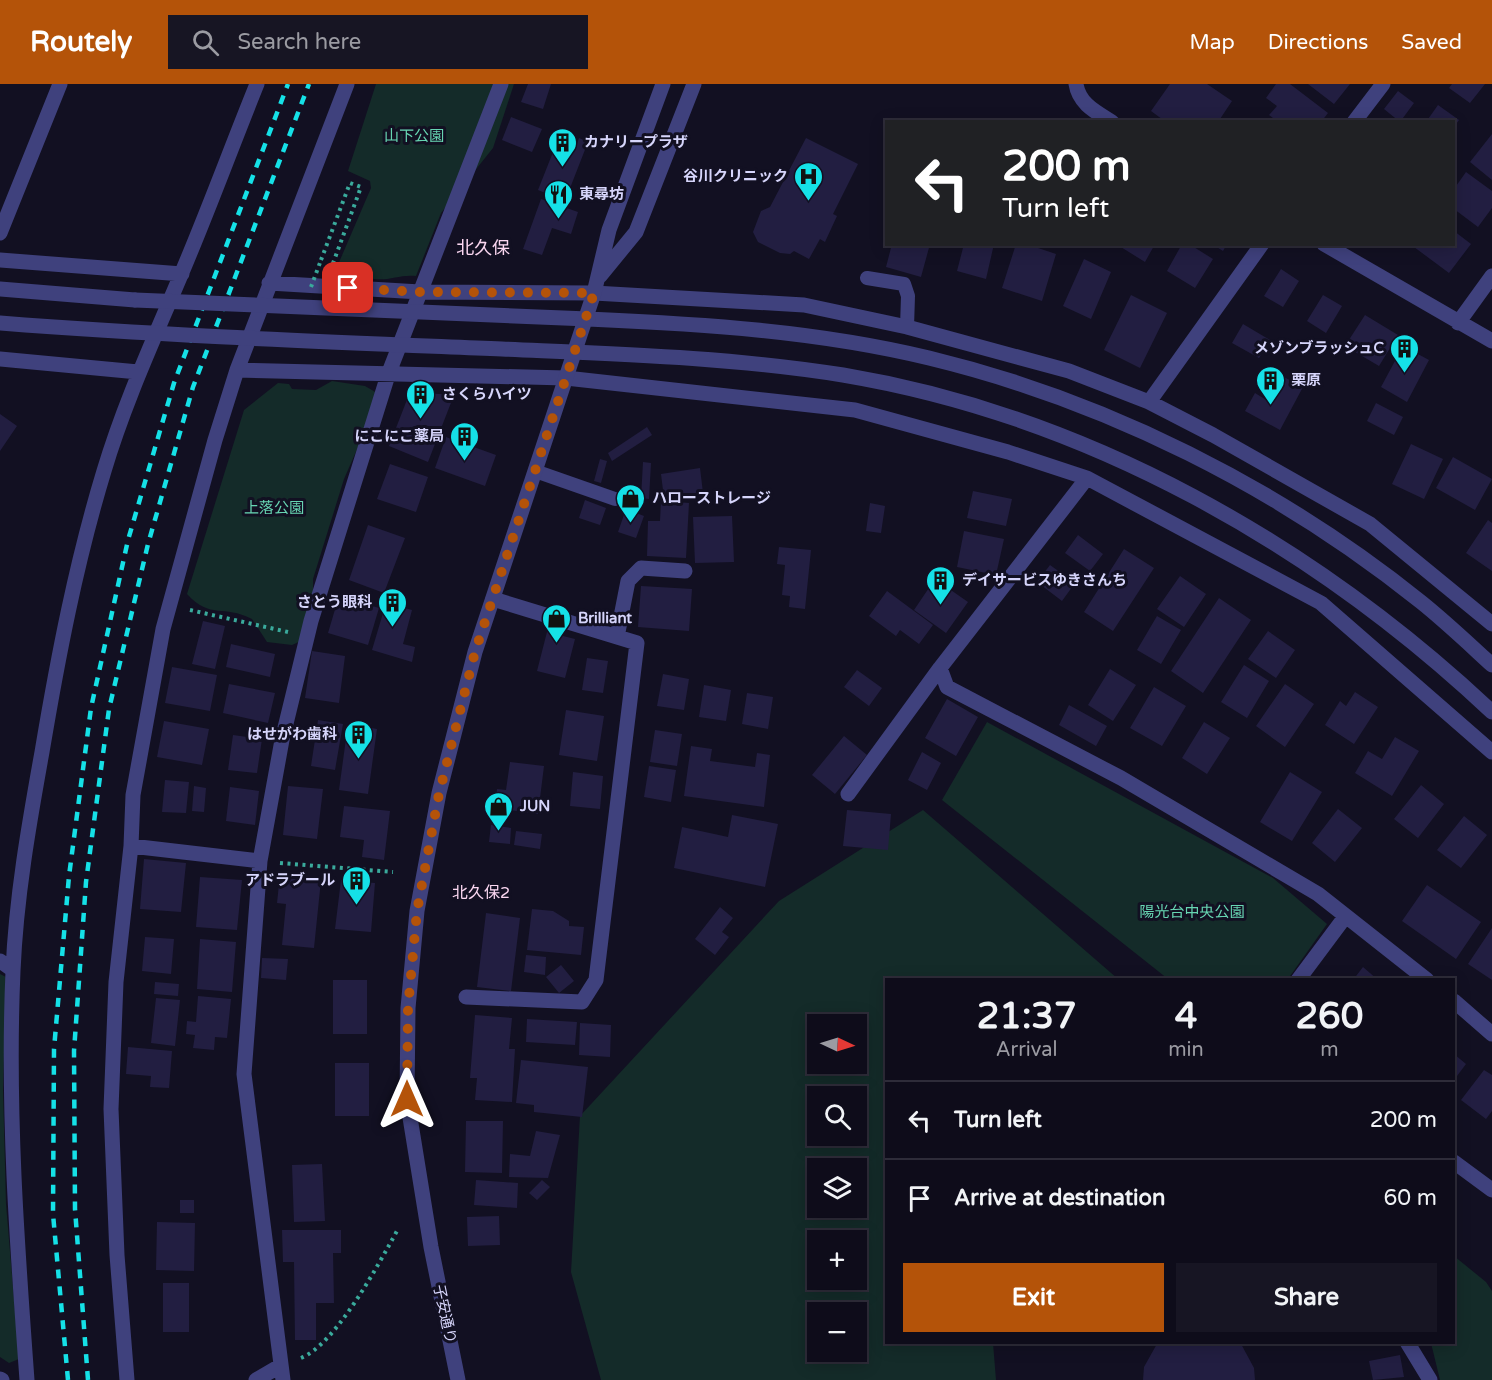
<!DOCTYPE html>
<html lang="en">
<head>
<meta charset="utf-8">
<style>
  :root { --surface:#0e0c1a; --page:#171523; --text:#f1f3f6; --muted:#9b9ba2; --line:#2e2c39; --accent:#b45309 }
  body { margin:0; font-family:"Varela Round","Noto Sans JP",sans-serif; background:var(--page); color:var(--text); height:100vh; display:flex; flex-direction:column; font-size:22px; white-space:nowrap }
  * { box-sizing:border-box; margin:0 }
  p { font-size:20px; color:var(--muted) }
  .icon { flex:none; width:33px; height:33px; fill:none; stroke:currentColor; stroke-width:2; stroke-linecap:round; stroke-linejoin:round }
  .map { position:relative; flex:1; overflow:hidden }
  .drawer { position:absolute; left:885px; top:894px; width:570px; height:366px; display:flex; flex-direction:column; background:var(--surface); border-radius:0px; box-shadow:0 3px 15px #0003,0 0 0 2px var(--line) }
  .drawer>* { flex:none }
  .hud { position:absolute; left:885px; top:36px; width:570px; height:126px; border-radius:0px; box-shadow:0 3px 15px #0003,0 0 0 2px var(--line); background:#202124; color:#fff; overflow:hidden }
  .needle { width:39px; rotate:94deg }
  .fabs { position:absolute; left:807px; top:930px; display:grid; gap:12px }
  .fabs a { display:grid; place-items:center; width:60px; height:60px; border-radius:0px; background:var(--surface); box-shadow:0 3px 15px #0003,0 0 0 2px var(--line); font-size:30px }
  .pin { position:absolute; display:grid; place-items:center; width:51px; height:51px; color:#fff; margin:-26px; border-radius:12px; box-shadow:0 3px 9px #0006 }
  .me { position:absolute; width:66px; margin:-33px; rotate:0deg; stroke-linejoin:round; filter:drop-shadow(0 0 4px #0008) }
  .turn { display:flex; align-items:center; gap:21px; height:126px; padding:0 18px; font-size:27px }
  .turn .icon { width:78px; height:78px; stroke-width:2.5 }
  .turn b { display:block; font-size:42px; line-height:51px }
  .eta { display:flex; justify-content:space-evenly; align-items:center; height:102px; text-align:center }
  .eta b { font-size:36px; font-weight:700; line-height:42px }
  .button { display:flex; gap:12px; margin-top:auto; padding:12px 18px }
  .button a { flex:1; height:69px; border-radius:0px; background:var(--accent); color:#fff; font-size:24px; font-weight:700; line-height:69px; text-align:center }
  .button a+a { background:var(--page); color:var(--text) }
  ul { padding:0; list-style:none }
  li { display:flex; align-items:center; gap:18px; height:78px; padding:0 18px; border-top:2px solid var(--line) }
  li div { flex:1 }
  li b { display:block; font-size:22px }
  li em { font-style:normal }
  header { display:flex; align-items:center; gap:36px; box-sizing:border-box; height:84px; padding:0 30px; background:var(--accent); color:#fff }
  header strong { font-size:28px }
  nav { display:flex; gap:33px; margin-inline-start:auto; font-size:21px }
  .search { width:420px; height:54px; background:var(--page); display:flex; align-items:center; gap:15px; box-sizing:border-box; padding:0 21px; border-radius:0px; color:var(--muted); font-size:22px }
  .map>svg:first-child { display:block }
</style>
</head>
<body>
<header>
<strong>Routely</strong>
<div class="search"><svg class="icon" aria-label="search" viewBox="0 0 24 24"><circle cx="10" cy="10" r="6"/><path d="M15 15l6 6"/></svg>Search here</div>
<nav><a>Map</a><a>Directions</a><a>Saved</a></nav>
</header>
<div class="map">
<svg width="1492" height="1296" viewBox="0 0 1492 1296">
  <rect width="100%" height="100%" fill="#121022"/>
  <path fill="#142b29" fill-rule="evenodd" d="M376 0H514L493 64 441 129 416 192C401 190 389 197 374 195 360 193 351 185 337 183L371 104 370 97 348 87Z
    M332 297 365 302 377 309 358 363 344 395 313 495V509L301 557 292 561 267 558 252 535C223 520 211 536 187 510L244 326 278 299 289 300 292 305 316 306Z
    M987 638 1273 794 1327 840 1288 895H1168L942 716Z
    M923 726 1118 895 886 896V1258L993 1259 996 1296H601L571 1188 580 1032 779 817ZM818 940H856V980H818ZM818 1012H856V1052H818ZM818 1084H856V1124H818ZM818 1156H856V1196H818ZM818 1228H856V1268H818Z
    M0 890 6 893 3 1006 6 1120 19 1275 9 1279 0 1273Z
    M1454 1172 1486 1198 1492 1207V1296H1440L1431 1259 1454 1258Z"/>
  <path fill="#221e41" d="M528 0H551L543 25 521 18Z
    M1170 0H1207L1232 17 1218 38 1191 35 1166 38 1151 27Z
    M1276 0H1290L1328 29 1321 38H1278L1269 31 1277 22 1266 14Z
    M1308 0H1350L1334 20Z
    M1452 0H1485L1470 19 1449 4Z
    M1398 7 1414 19 1400 38 1384 25Z
    M1438 21 1459 36 1454 43V38H1426Z
    M511 33 542 45 532 68 502 56Z
    M1492 50V96L1470 78Z
    M559 53 577 60 579 54 588 58 565 117 538 106Z
    M806 54 858 80 833 130 837 132 825 158 820 155 809 175 794 167 790 170 780 169 758 158 753 148 761 127 770 123Z
    M1466 88 1492 107V124L1478 143 1454 125V105Z
    M541 115 578 128 571 150 552 144 542 171 523 165Z
    M1454 147 1471 160 1449 189 1410 160H1454Z
    M892 160H930L921 193 886 183Z
    M964 160H994L986 195 957 187Z
    M1016 160H1026L1056 170 1042 217 1002 204Z
    M1116 160H1155L1145 178Z
    M1182 160H1189L1213 175 1195 204 1167 187Z
    M1212 160H1227L1223 167Z
    M1084 175 1111 188 1091 235 1063 222Z
    M1281 185 1299 197 1283 223 1264 212Z
    M1131 211 1167 229 1140 284 1104 266Z
    M1323 211 1342 222 1326 249 1307 237Z
    M1365 231 1398 251 1379 282 1345 262Z
    M1243 240 1270 256 1259 274 1232 259Z
    M1403 262 1429 276 1407 318 1381 303Z
    M1282 292 1303 303 1280 346 1245 327 1255 309 1268 317Z
    M410 308 454 311 428 378 389 362Z
    M1376 319 1403 333 1394 351 1367 337Z
    M0 330 17 342 0 367Z
    M647 343 652 351 612 377 608 369Z
    M446 353 496 371 485 402 435 384Z
    M1411 360 1443 375 1424 415 1392 400Z
    M1453 373 1492 395 1475 426 1436 404Z
    M600 375 607 377 601 399 594 397Z
    M643 378 651 379 649 415 641 414Z
    M390 380 428 393 416 428 377 415Z
    M700 384 703 409 664 414 661 390Z
    M973 407 1012 415 1006 442 967 434Z
    M585 416 606 424 600 441 579 434Z
    M661 417 689 419 686 474 647 472 648 437H660Z
    M870 419 885 422 881 449 866 447Z
    M626 425 644 432 636 454 618 448Z
    M732 432 734 478 695 479 693 433Z
    M1488 436 1492 439V487L1466 469Z
    M368 441 405 454 384 509 349 496Z
    M964 447 1004 455 996 491 957 483Z
    M1078 451 1103 470 1090 487 1065 469Z
    M779 463 811 466 805 525 789 523 790 512 782 511 785 481 777 480Z
    M1124 465 1154 484 1113 547 1084 528Z
    M1050 481 1075 499 1062 517 1037 498Z
    M1180 492 1206 510 1184 543 1157 525Z
    M935 495 968 518 946 549 914 526Z
    M641 502 692 505 689 547 638 543Z
    M887 507 933 541 919 560 900 546 896 552 869 532Z
    M339 512 379 524 368 561 328 549Z
    M1219 514 1251 536 1203 609 1171 587Z
    M386 519 412 526 403 560 415 563 412 578 372 566Z
    M1157 532 1181 546 1161 580 1137 566Z
    M203 537 225 542 215 585 192 580Z
    M1268 547 1295 566 1276 594 1248 575Z
    M547 548 575 555 565 594 537 587Z
    M231 560 275 570 270 593 226 583Z
    M312 567 345 572 339 619 305 614Z
    M587 574 608 577 603 609 582 606Z
    M1244 581 1269 597 1247 634 1221 618Z
    M172 583 217 591 210 627 165 619Z
    M1110 585 1136 601 1113 637 1088 621Z
    M857 586 882 604 869 622 844 603Z
    M663 590 689 595 684 626 657 622Z
    M229 600 275 609 268 639 223 629Z
    M1285 600 1314 620 1285 663 1256 642Z
    M704 601 731 606 726 637 699 633Z
    M1154 603 1186 622 1162 662 1130 644Z
    M1355 608 1378 623 1354 660 1325 641 1340 617 1346 622Z
    M747 609 773 613 768 645 742 640Z
    M947 615 978 633 956 672 925 654Z
    M1069 621 1107 642 1096 662 1059 641Z
    M566 626 604 632 597 677 559 671Z
    M318 636 343 640 335 686 311 682Z
    M164 637 209 645 202 681 157 673Z
    M1204 638 1230 654 1207 690 1182 674Z
    M348 640 377 645 368 710 339 706Z
    M655 646 682 650 677 682 650 678Z
    M233 651 262 655 257 689 228 686Z
    M844 652 867 671 835 710 812 691Z
    M1395 653 1419 667 1392 712 1355 689 1368 667 1382 675Z
    M691 662 712 665 710 677 755 683 757 669 770 671 764 723 684 712Z
    M922 668 941 679 927 706 908 696Z
    M510 678 544 682 538 730 495 724 497 705 506 706Z
    M649 682 676 686 671 718 644 713Z
    M573 688 603 692 600 725 570 722Z
    M1290 688 1322 708 1292 757 1260 738Z
    M165 696 189 698 186 729 162 728Z
    M1421 701 1444 720 1418 754 1394 735Z
    M194 702 206 704 204 728 192 727Z
    M288 702 323 705 317 755 283 751Z
    M230 703 259 707 255 741 226 737Z
    M344 722 390 727 384 776 362 773 364 756 340 753Z
    M1338 725 1362 744 1335 778 1312 759Z
    M847 726 891 730 888 766 843 762Z
    M732 731 778 740 765 803 674 784 682 743 728 753Z
    M1464 732 1487 751 1461 784 1437 766Z
    M491 741 511 744 510 760 489 758Z
    M516 747 542 750 540 765 514 761Z
    M144 775 186 779 181 828 140 825Z
    M280 791 321 796 314 864 282 861 286 820 277 819Z
    M200 793 242 796 237 846 196 843Z
    M341 796 375 799 371 848 335 845Z
    M1427 801 1481 838 1456 875 1402 837Z
    M720 823 733 834 722 848 729 853 715 871 695 855Z
    M532 825 553 827 569 837V842L584 843 581 871 527 866Z
    M486 829 520 834 511 907 477 903Z
    M1492 844V896L1468 880Z
    M145 853 174 855 171 890 142 887Z
    M200 855 236 858 232 908 197 905Z
    M526 871 546 873 545 891 524 888Z
    M262 874 288 875 286 896 261 894Z
    M561 881 574 897 559 909 546 893Z
    M1363 883 1378 896H1353Z
    M333 896H367V950H333Z
    M155 898 179 900 178 912 154 910Z
    M198 912 231 915 227 954 215 953 214 966 193 964 195 951 186 950 187 937 196 938Z
    M156 914 180 916 175 962 151 959Z
    M475 931 512 934 509 965H515L512 1018 475 1016 477 994H470Z
    M527 935 577 938 575 961 526 958Z
    M580 939 611 941 610 973 579 971Z
    M128 963 172 967 169 1004 150 1003 151 992 126 990Z
    M1454 970 1466 980 1454 996Z
    M521 976 588 983 582 1033 534 1028V1021L516 1019Z
    M335 979H369V1032H335Z
    M1484 986 1492 991V1027L1486 1035 1461 1016Z
    M466 1037H503L502 1089 465 1088Z
    M536 1047 560 1051 548 1094 509 1093 510 1070 530 1072Z
    M322 1080 325 1137 294 1138 292 1081Z
    M476 1096 518 1099 517 1124 474 1121Z
    M542 1096 550 1103 537 1116 529 1109Z
    M180 1116H194V1129H180Z
    M499 1132 500 1161 468 1162 467 1133Z
    M157 1138 195 1139 194 1187 156 1186Z
    M282 1146H341V1169H333L334 1219H316V1256H295L294 1178H283Z
    M163 1199H189V1248H163Z
    M1158 1258H1240L1254 1284 1255 1296H1143L1144 1283Z
    M1400 1271 1404 1293 1373 1296 1369 1277Z"/>
  <g fill="none" stroke-linecap="round" stroke-linejoin="round">
    <path stroke="#3aaa9c" stroke-width="4" stroke-dasharray="3 4.5" stroke-linecap="butt" d="M321 176 350 99 361 103 332 182
      M190 526 288 548
      M280 779 393 788
      M301 1274C336 1260 378 1181 397 1147"/>
    <path stroke="#3f417d" stroke-width="14" d="M867 194 904 200 908 212 907 243
      M535 387 615 415"/>
    <path stroke="#3f417d" stroke-width="15" d="M1076 0C1079 20 1096 28 1112 38
      M1354 38 1383 0
      M0 149 60 0
      M1324 160 1492 257
      M0 176 182 190
      M269 199 420 208 594 209 804 221 907 243 1069 287 1149 318 1213 351 1370 440 1492 540
      M1458 239 1492 192
      M0 275 138 288
      M237 286 566 294 855 326 1008 368 1087 394 1321 519 1492 668
      M1149 318 1262 160
      M1087 394 940 584 947 603 1121 694 1318 810 1427 896
      M617 553 628 497 641 484 685 487
      M848 710 940 584
      M131 762 260 777
      M0 877 13 886
      M1298 896 1345 833
      M466 913 582 918 596 896 637 559 493 515
      M1454 917 1492 950
      M1454 1078 1492 1106
      M1407 1258 1430 1296
      M0 1295 2 1296
      M27 1296C17 1160 7 1024 13 887 16 814 29 740 42 668 58 573 76 479 104 387 124 320 153 257 180 193 207 130 231 64 257 0
      M127 1296 117 1171 111 1025 116 898 131 762 133 711 163 545 215 356 237 286 347 0
      M256 1296 280 1282
      M283 1296 244 990 260 777 282 656 311 537 388 291 501 0"/>
    <path stroke="#3f417d" stroke-width="15" d="M600 192 636 148 694 0
      M0 205 135 216
      M588 235C703 240 817 247 929 274 1107 317 1279 404 1421 518 1446 538 1469 560 1492 581
      M458 1296 431 1163 407 1015 408 924 417 827 439 709 475 568 594 209 609 146 663 0"/>
    <path stroke="#15e1e7" stroke-width="4.5" stroke-dasharray="9 8" stroke-linecap="butt" d="M68 1296 53 1130 54 965 69 792 91 624 128 456 174 299 288 0
      M88 1296 75 1125 74 967 86 798 109 625 148 460 193 303 309 0"/>
    <path stroke="#3aaa9c" stroke-width="4" stroke-dasharray="3 4.5" stroke-linecap="butt" d="M311 203 321 176"/>
    <path stroke="#3f417d" stroke-width="15" d="M135 216 588 235
      M0 239C167 252 334 258 502 265 616 270 730 273 843 291 1088 332 1313 460 1492 628"/>
  </g>
  <g fill="none" stroke-linecap="round" stroke-linejoin="round">
    <path stroke="#b45309" stroke-width="10" stroke-dasharray="0 18" d="M348 204 420 208 594 209 475 568 439 710 417 827 408 924 407 1015"/>
  </g>
  <defs>
    <symbol id="building-pin" viewBox="-11 -11 22 30"><path d="M0 17L-7.5 6A9.5 9.5 0 1 1 7.5 6Z" fill="#15e1e7" stroke="#121022"/><path d="M-4-6H4V6H1V3H-1V6H-4ZM-2.5-4.3h1.7v1.8h-1.7ZM.8-4.3h1.7v1.8H.8ZM-2.5-1h1.7V.8h-1.7ZM.8-1h1.7V.8H.8Z" fill="#111"/></symbol>
    <symbol id="hospital-pin" viewBox="-11 -11 22 30"><path d="M0 17L-7.5 6A9.5 9.5 0 1 1 7.5 6Z" fill="#15e1e7" stroke="#121022"/><path d="M-5-5h3v3.5h4V-5h3V5h-3V1.5h-4V5h-3Z" fill="#111"/></symbol>
    <symbol id="restaurant-pin" viewBox="-11 -11 22 30"><path d="M0 17L-7.5 6A9.5 9.5 0 1 1 7.5 6Z" fill="#15e1e7" stroke="#121022"/><path d="M-5-6h1v4h1v-4h1v4h1v-4h1v5L-1.5 .5V6h-2V.5L-5-1ZM5-6V6H3V1.5H1.5Q1.5-4 5-6Z" fill="#111"/></symbol>
    <symbol id="shop-pin" viewBox="-11 -11 22 30"><path d="M0 17L-7.5 6A9.5 9.5 0 1 1 7.5 6Z" fill="#15e1e7" stroke="#121022"/><path d="M-5-2.5h2.3a2.7 3.5 0 0 1 5.4 0H5L5.5 6h-11ZM-1.5-2.5h3a1.5 2.3 0 0 0-3 0Z" fill="#111"/></symbol>
  </defs>
  <g fill-rule="evenodd">
    <use href="#building-pin" x="546" y="42" width="33" height="45"/>
    <use href="#hospital-pin" x="792" y="76" width="33" height="45"/>
    <use href="#restaurant-pin" x="542" y="94" width="33" height="45"/>
    <use href="#building-pin" x="1388" y="248" width="33" height="45"/>
    <use href="#building-pin" x="1254" y="280" width="33" height="45"/>
    <use href="#building-pin" x="404" y="294" width="33" height="45"/>
    <use href="#building-pin" x="448" y="336" width="33" height="45"/>
    <use href="#shop-pin" x="614" y="398" width="33" height="45"/>
    <use href="#building-pin" x="924" y="480" width="33" height="45"/>
    <use href="#building-pin" x="376" y="502" width="33" height="45"/>
    <use href="#shop-pin" x="540" y="518" width="33" height="45"/>
    <use href="#building-pin" x="342" y="634" width="33" height="45"/>
    <use href="#shop-pin" x="482" y="706" width="33" height="45"/>
    <use href="#building-pin" x="340" y="780" width="33" height="45"/>
  </g>
  <g text-anchor="middle" stroke-width="6" stroke-linejoin="round" paint-order="stroke">
    <g font-size="15" fill="#67d5b2" stroke="#121022">
      <text x="414" y="57">山下公園</text>
      <text x="274" y="429">上落公園</text>
      <text x="1192" y="833">陽光台中央公園</text>
    </g>
    <g font-size="15" font-weight="bold" fill="#d6d5fb" stroke="#121022" text-anchor="start">
      <text x="584" y="63">カナリープラザ</text>
      <text x="788" y="97" text-anchor="end">谷川クリニック</text>
      <text x="579" y="115">東尋坊</text>
      <text x="1384" y="269" text-anchor="end">メゾンブラッシュC</text>
      <text x="1291" y="301">栗原</text>
      <text x="442" y="315">さくらハイツ</text>
      <text x="444" y="357" text-anchor="end">にこにこ薬局</text>
      <text x="652" y="419">ハローストレージ</text>
      <text x="962" y="501">デイサービスゆきさんち</text>
      <text x="372" y="523" text-anchor="end">さとう眼科</text>
      <text x="578" y="539">Brilliant</text>
      <text x="337" y="655" text-anchor="end">はせがわ歯科</text>
      <text x="520" y="727">JUN</text>
      <text x="335" y="801" text-anchor="end">アドラブール</text>
    </g>
    <g font-size="15" fill="#d6d5fb" stroke="#121022">
      <text transform="translate(445 1230) rotate(78)" y="5">子安通り</text>
    </g>
    <g font-size="16" fill="#fbd7f1" stroke="#121022">
      <text x="481" y="814">北久保2</text>
    </g>
    <g font-size="18" fill="#fbd7f1" stroke="#121022">
      <text x="483" y="170">北久保</text>
    </g>
  </g>
</svg>
<div class="fabs">
<a><svg class="needle" viewBox="-14 -14 28 28"><path d="M0-13l5 13h-10z" fill="#e53935"/><path d="M0 13l5-13h-10z" fill="#9b9ba2"/></svg></a>
<a><svg class="icon" aria-label="search" viewBox="0 0 24 24"><circle cx="10" cy="10" r="6"/><path d="M15 15l6 6"/></svg></a>
<a><svg class="icon" aria-label="layers" viewBox="0 0 24 24"><path d="M12 4l9 5-9 5-9-5zM3 14l9 5 9-5"/></svg></a>
<a>+</a>
<a>−</a>
</div>
<div class="pin" style="left:348px;top:204px;background:#d93025"><svg class="icon" aria-label="arrive" viewBox="0 0 24 24"><path d="M6 21V4h12l-3 4 3 4H6"/></svg></div>
<svg class="me" style="left:407px;top:1015px" viewBox="-20 -20 40 40"><path d="M0-17L14 15 0 8-14 15z" fill="#b45309" stroke="#fff" stroke-width="4"/></svg>
<div class="hud">
<div class="turn"><svg class="icon" aria-label="left" viewBox="0 0 24 24"><path d="M17 20v-9H6M10 6l-5 5 5 5"/></svg><div><b>200 m</b>Turn left</div></div>
</div>
<section class="drawer">
<div class="eta">
<div><b>21:37</b><p>Arrival</p></div>
<div><b>4</b><p>min</p></div>
<div><b>260</b><p>m</p></div>
</div>
<ul>
<li><svg class="icon" aria-label="left" viewBox="0 0 24 24"><path d="M17 20v-9H6M10 6l-5 5 5 5"/></svg><div><b>Turn left</b></div><em>200 m</em></li>
<li><svg class="icon" aria-label="arrive" viewBox="0 0 24 24"><path d="M6 21V4h12l-3 4 3 4H6"/></svg><div><b>Arrive at destination</b></div><em>60 m</em></li>
</ul>
<div class="button"><a>Exit</a><a>Share</a></div>
</section>
</div>
</body>
</html>
